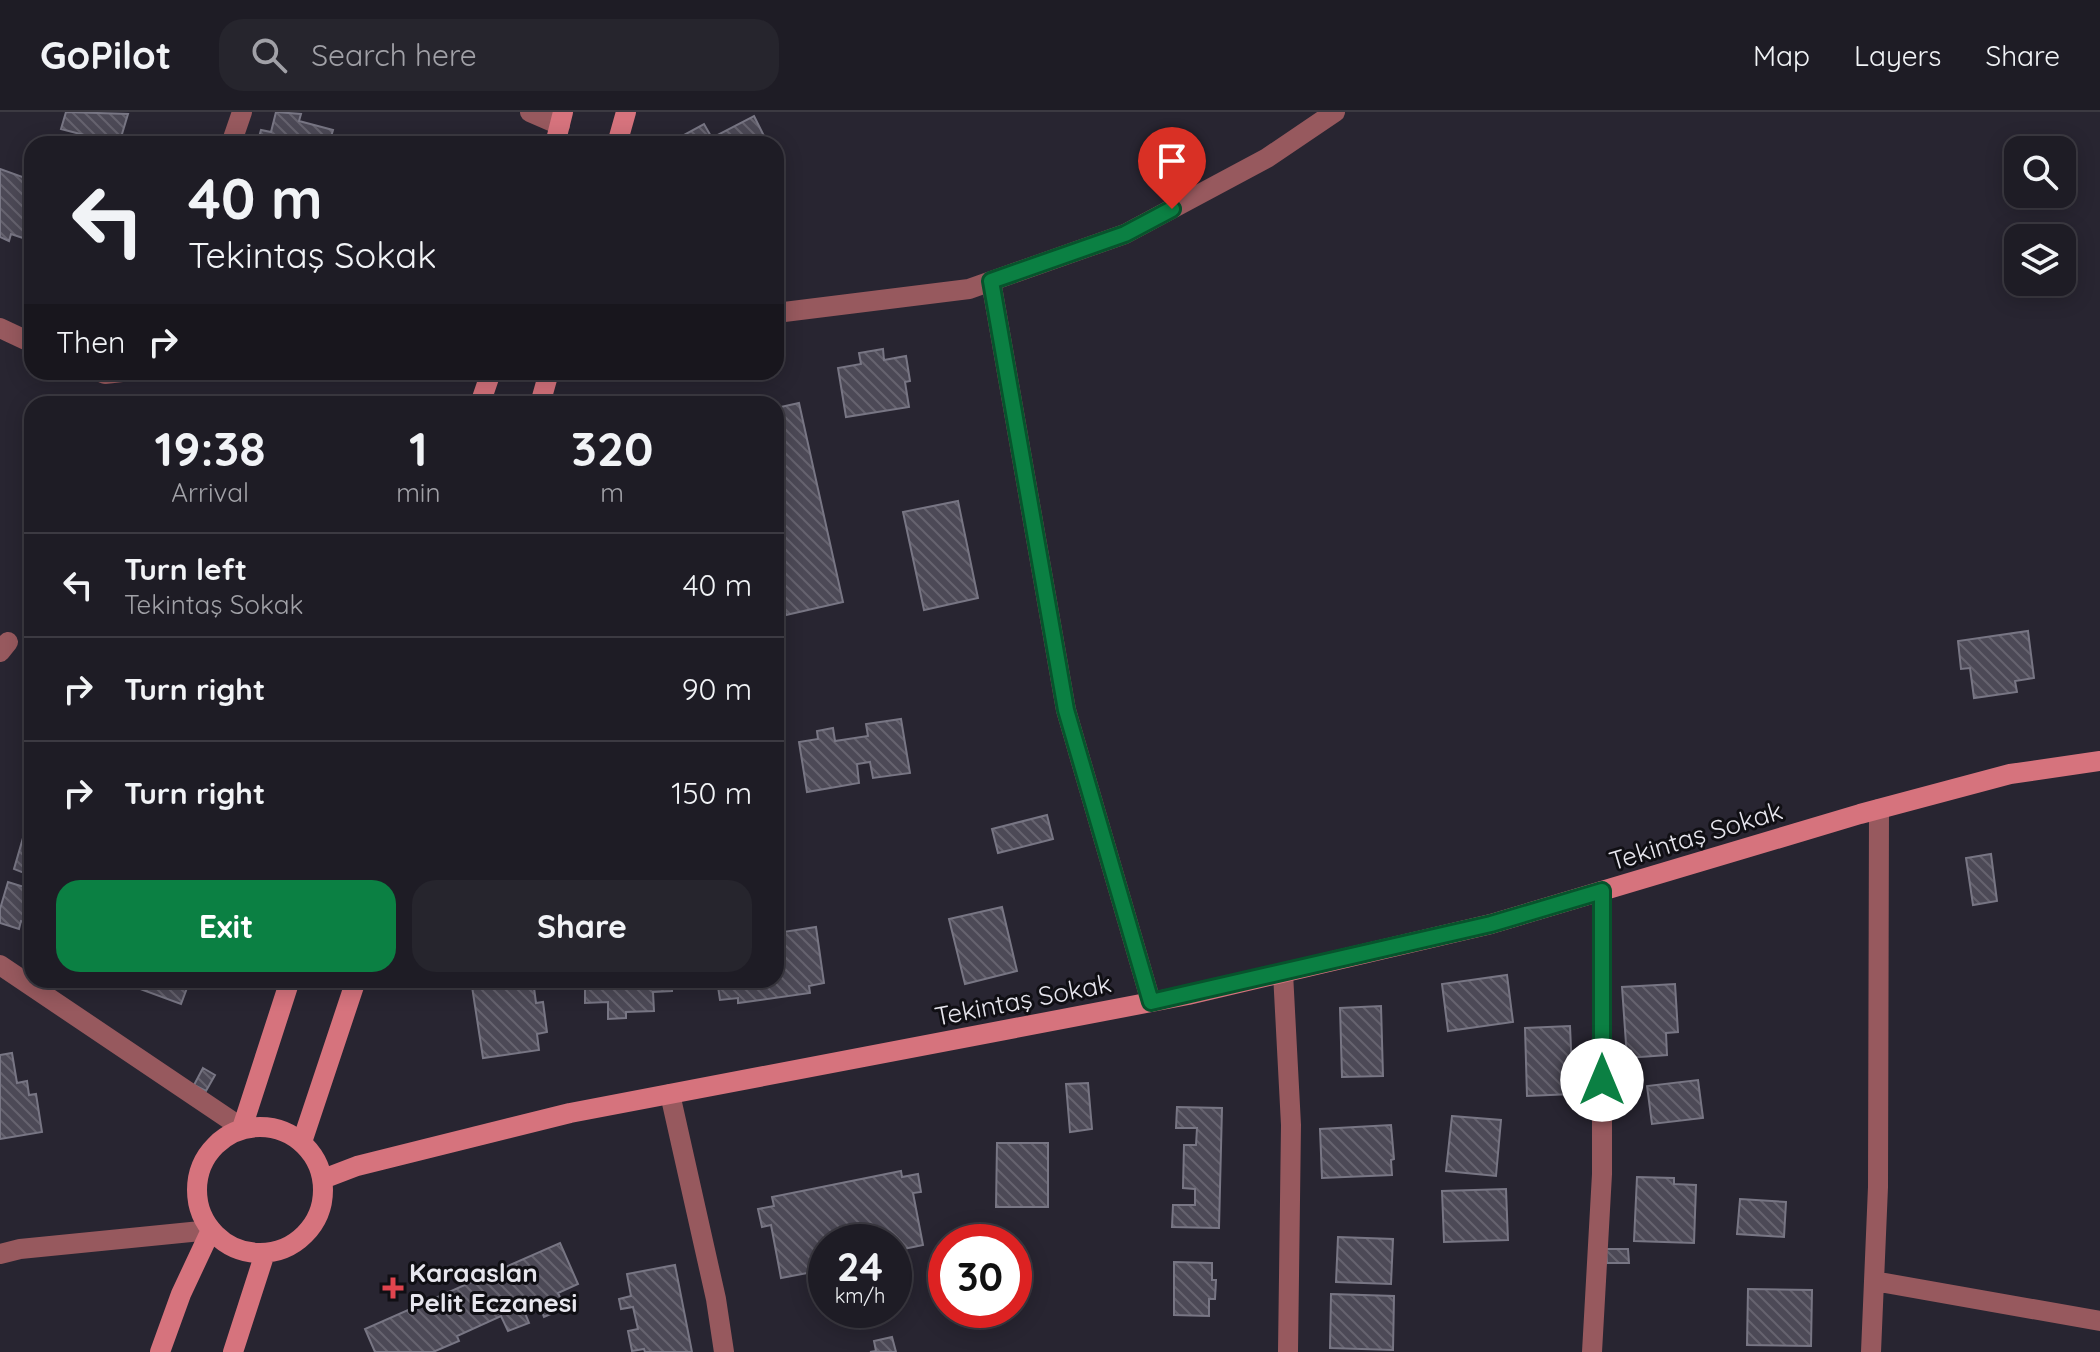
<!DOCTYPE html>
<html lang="en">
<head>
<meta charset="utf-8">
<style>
  :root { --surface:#1e1c25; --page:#26252d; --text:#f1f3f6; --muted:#a1a1a7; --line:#3c3a42; --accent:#0b8043 }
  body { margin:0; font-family:Quicksand,sans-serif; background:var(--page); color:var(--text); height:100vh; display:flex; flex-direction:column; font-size:30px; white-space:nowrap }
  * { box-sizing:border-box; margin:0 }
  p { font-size:26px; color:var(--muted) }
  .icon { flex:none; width:44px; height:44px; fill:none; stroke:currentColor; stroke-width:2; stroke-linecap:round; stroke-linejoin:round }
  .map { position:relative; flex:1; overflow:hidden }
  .panel { position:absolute; left:24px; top:284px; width:760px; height:592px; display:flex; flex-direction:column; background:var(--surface); border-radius:24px; box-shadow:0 4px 20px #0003,0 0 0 2px var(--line) }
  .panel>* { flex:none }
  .hud { position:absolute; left:24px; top:24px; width:760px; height:244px; border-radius:24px; box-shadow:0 4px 20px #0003,0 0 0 2px var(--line); background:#1e1c25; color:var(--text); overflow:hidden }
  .tools { position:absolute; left:2004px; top:24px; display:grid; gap:16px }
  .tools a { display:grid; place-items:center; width:72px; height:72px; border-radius:16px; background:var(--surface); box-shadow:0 4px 20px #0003,0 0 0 2px var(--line); font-size:40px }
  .speed { position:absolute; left:808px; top:1112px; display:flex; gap:16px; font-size:40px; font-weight:700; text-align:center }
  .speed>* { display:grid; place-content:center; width:104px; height:104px; border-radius:50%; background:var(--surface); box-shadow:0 4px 20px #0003,0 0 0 2px var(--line); line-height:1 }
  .speed small { font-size:20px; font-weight:400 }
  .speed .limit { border:12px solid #d22; background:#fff; color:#111 }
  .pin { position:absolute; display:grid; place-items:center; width:68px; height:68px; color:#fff; margin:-82px -34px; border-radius:50% 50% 50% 0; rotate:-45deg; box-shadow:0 0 8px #0007 }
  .pin .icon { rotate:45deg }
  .me { position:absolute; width:88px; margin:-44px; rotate:0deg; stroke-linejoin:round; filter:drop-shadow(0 0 6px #0008) }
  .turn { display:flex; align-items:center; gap:28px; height:168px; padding:0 32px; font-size:36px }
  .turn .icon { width:104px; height:104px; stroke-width:2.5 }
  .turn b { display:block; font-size:56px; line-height:68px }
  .then { display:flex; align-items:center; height:76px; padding:0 32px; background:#0003; gap:16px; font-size:30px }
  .eta { display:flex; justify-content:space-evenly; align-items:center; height:136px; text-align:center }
  .eta b { font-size:48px; font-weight:700; line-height:56px }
  .action { display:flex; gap:16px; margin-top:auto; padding:16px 32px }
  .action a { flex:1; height:92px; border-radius:24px; background:var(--accent); color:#fff; font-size:32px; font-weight:700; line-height:92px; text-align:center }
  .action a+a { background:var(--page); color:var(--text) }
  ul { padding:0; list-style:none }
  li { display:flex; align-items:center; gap:24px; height:104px; padding:0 32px; border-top:2px solid var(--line) }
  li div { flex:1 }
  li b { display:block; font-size:30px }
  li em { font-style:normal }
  header { display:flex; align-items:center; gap:48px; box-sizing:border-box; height:112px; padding:0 40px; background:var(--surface); border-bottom:2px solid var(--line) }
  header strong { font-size:38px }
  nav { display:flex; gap:44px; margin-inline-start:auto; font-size:28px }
  .search { width:560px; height:72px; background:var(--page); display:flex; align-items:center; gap:20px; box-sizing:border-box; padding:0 28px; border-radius:24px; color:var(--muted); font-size:30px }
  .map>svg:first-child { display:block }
</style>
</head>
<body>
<header>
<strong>GoPilot</strong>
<div class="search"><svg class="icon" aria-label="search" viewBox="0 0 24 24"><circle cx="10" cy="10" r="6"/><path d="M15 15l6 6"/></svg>Search here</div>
<nav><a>Map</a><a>Layers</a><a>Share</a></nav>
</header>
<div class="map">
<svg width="2100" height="1240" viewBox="0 0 2100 1240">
  <defs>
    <pattern id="building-back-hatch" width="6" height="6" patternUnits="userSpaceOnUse" patternTransform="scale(2)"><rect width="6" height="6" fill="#4c4956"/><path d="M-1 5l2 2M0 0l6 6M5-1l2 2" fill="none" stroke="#66636f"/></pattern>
  </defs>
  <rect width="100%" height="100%" fill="#282531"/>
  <path fill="url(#building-back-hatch)" stroke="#787684" stroke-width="2" d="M66 0 128 2 119 32 61 17Z
    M276 0 301 2 299 9 333 18 329 32H257L261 18 271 20Z
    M754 4 768 32H673L671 30 704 12 712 26Z
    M0 57 31 68 24 87 32 89V129L11 122 9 129 0 125Z
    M883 237 884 248 906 244 910 269 905 270 909 295 846 305 838 256 861 252 859 241Z
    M799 291 843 490 786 503 776 456V296Z
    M958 389 978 486 924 498 903 400Z
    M2028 519 2034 566 2015 569 2017 580 1974 586 1970 556 1961 557 1958 529Z
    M901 607 910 661 873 666 870 650 857 652 859 671 807 680 799 630 818 627 817 619 833 616 835 629 868 624 866 612Z
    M1047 703 1053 727 998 741 992 717Z
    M25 719 32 721V812L21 809 19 817 0 811V797L8 770 24 775 27 762 14 757Z
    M1991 742 1997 789 1973 793 1966 746Z
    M1002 795 1017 859 965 872 949 807Z
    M816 815 824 871 809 874 810 881 738 891V886L720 888 717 868H776V829L784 828 783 820Z
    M1507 863 1513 910 1448 919 1442 872Z
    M122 868H190L181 892 121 870Z
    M471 868H533L536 891 543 890 547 920 537 922 539 938 483 946Z
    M585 868H672V879L653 880 654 899 626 900V906L608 907V890L585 891Z
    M1675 872 1678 920 1666 921 1667 943 1627 946 1622 875Z
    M1381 894 1383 964 1342 965 1340 896Z
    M1570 914 1573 982 1527 984 1525 916Z
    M12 941 17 971 27 969 29 983 36 982 42 1020 0 1027V943Z
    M203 956 215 963 206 979 194 973Z
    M1698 968 1703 1006 1652 1012 1647 974Z
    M1088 971 1092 1017 1070 1020 1066 972Z
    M1177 995 1222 996 1219 1116 1172 1115 1173 1093H1195V1077L1183 1076 1184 1033H1196L1197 1016H1176Z
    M1452 1004 1501 1008 1496 1064 1446 1059Z
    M1391 1013 1394 1047 1391 1048 1392 1063 1322 1066 1320 1017Z
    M997 1031H1048V1095H996Z
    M901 1059 902 1065 918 1062 921 1080 913 1081 923 1133 894 1139V1130H867L866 1126 849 1129 848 1123 833 1126 834 1130H826V1150L821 1151 823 1158 781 1166 771 1113 762 1115 758 1097 774 1094 772 1085Z
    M1637 1065 1674 1066V1072L1696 1073 1694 1131 1634 1129Z
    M1506 1077 1508 1128 1444 1130 1442 1079Z
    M1740 1087 1786 1090 1784 1125 1737 1122Z
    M1338 1125 1393 1127 1391 1172 1336 1170Z
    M560 1131 578 1172 558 1181 565 1196 544 1205 540 1195 525 1201 529 1211 508 1219 501 1204 457 1224 459 1229 433 1240H375L365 1217Z
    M1606 1137H1628L1629 1151H1607Z
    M1174 1150 1212 1151V1168H1216L1215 1187H1209V1204L1174 1203Z
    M675 1153 692 1240H645L644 1237 632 1239 628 1219 638 1217 633 1195 621 1197 619 1187 631 1184 627 1162Z
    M1748 1177 1812 1178 1811 1234 1747 1233Z
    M1331 1182 1394 1184 1393 1238 1330 1236Z
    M892 1225 896 1240H870L876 1239 874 1229Z"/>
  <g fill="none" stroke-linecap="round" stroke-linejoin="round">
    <path stroke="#97595e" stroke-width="20" d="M530 0 560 13
      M231 32 242 0
      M991 169 1066 598 1151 890
      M776 201 969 177 1125 122 1267 46 1335 0
      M0 216 32 231
      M100 260 105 262 122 260
      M0 540 8 530
      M0 853 242 1016
      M1283 861 1291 1013 1288 1240
      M670 982 716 1187 724 1240
      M0 1142 20 1137 211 1118
      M1874 1169 2100 1209
      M1592 1240 1602 1062V779
      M1871 1240 1878 1075 1879 697"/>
    <path stroke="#d6737d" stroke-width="20" d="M555 32 563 0
      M617 32 626 0
      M480 292 491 260
      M540 292 549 260
      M197 1078a63 63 0 1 1 126 0a63 63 0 1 1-126 0Z
      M242 1016 290 868
      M302 1030 356 868
      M323 1067 357 1054 570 1001 1188 883 1491 812 1860 702 2010 662 2100 649
      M160 1240 181 1182 211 1118
      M233 1240 265 1141"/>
  </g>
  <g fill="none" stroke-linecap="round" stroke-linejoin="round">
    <defs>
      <path id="route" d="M1172 97 1125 122 991 169 1066 598 1151 890 1491 812 1602 779V968"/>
    </defs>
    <use href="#route" stroke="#07532c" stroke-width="20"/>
    <use href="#route" stroke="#0b8043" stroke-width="14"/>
  </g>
  <path fill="#e0444e" stroke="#100f14" stroke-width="3" d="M389 1164h8v8h8v8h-8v8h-8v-8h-8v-8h8z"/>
  <g text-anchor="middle" stroke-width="6" stroke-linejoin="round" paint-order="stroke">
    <g font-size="26" fill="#e7e6ee" stroke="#100f14">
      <text transform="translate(1696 724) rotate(-17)" y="9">Tekintaş Sokak</text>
      <text transform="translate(1023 888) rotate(-11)" y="9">Tekintaş Sokak</text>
    </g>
    <g font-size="26" font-weight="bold" fill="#e7e6ee" stroke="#100f14" text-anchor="start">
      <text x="409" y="1170">Karaaslan<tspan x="409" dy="30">Pelit Eczanesi</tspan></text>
    </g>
  </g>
</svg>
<div class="tools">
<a><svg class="icon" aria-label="search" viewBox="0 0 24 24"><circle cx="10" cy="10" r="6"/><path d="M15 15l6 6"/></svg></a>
<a><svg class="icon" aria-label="layers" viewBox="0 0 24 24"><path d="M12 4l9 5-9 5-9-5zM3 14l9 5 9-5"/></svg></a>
</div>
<div class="speed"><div>24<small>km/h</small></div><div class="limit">30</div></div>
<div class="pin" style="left:1172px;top:97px;background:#d93025"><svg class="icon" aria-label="arrive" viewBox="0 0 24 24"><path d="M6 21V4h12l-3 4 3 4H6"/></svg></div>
<svg class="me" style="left:1602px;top:968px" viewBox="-20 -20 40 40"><circle r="19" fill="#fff"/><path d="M0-13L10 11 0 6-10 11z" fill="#0b8043"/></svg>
<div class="hud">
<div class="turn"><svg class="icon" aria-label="left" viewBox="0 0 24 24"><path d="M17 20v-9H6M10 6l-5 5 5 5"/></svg><div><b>40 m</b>Tekintaş Sokak</div></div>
<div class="then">Then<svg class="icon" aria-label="right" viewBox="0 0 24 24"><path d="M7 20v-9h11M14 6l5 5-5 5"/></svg></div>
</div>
<section class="panel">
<div class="eta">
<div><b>19:38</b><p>Arrival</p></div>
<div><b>1</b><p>min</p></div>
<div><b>320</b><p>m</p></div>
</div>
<ul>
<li><svg class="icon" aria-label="left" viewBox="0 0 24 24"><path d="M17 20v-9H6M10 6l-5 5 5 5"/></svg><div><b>Turn left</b><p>Tekintaş Sokak</p></div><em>40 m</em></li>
<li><svg class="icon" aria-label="right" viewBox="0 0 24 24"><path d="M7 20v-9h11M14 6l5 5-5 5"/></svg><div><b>Turn right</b></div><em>90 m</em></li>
<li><svg class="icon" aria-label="right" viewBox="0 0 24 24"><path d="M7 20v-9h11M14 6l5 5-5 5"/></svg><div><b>Turn right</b></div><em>150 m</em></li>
</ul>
<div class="action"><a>Exit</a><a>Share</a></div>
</section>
</div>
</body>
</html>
